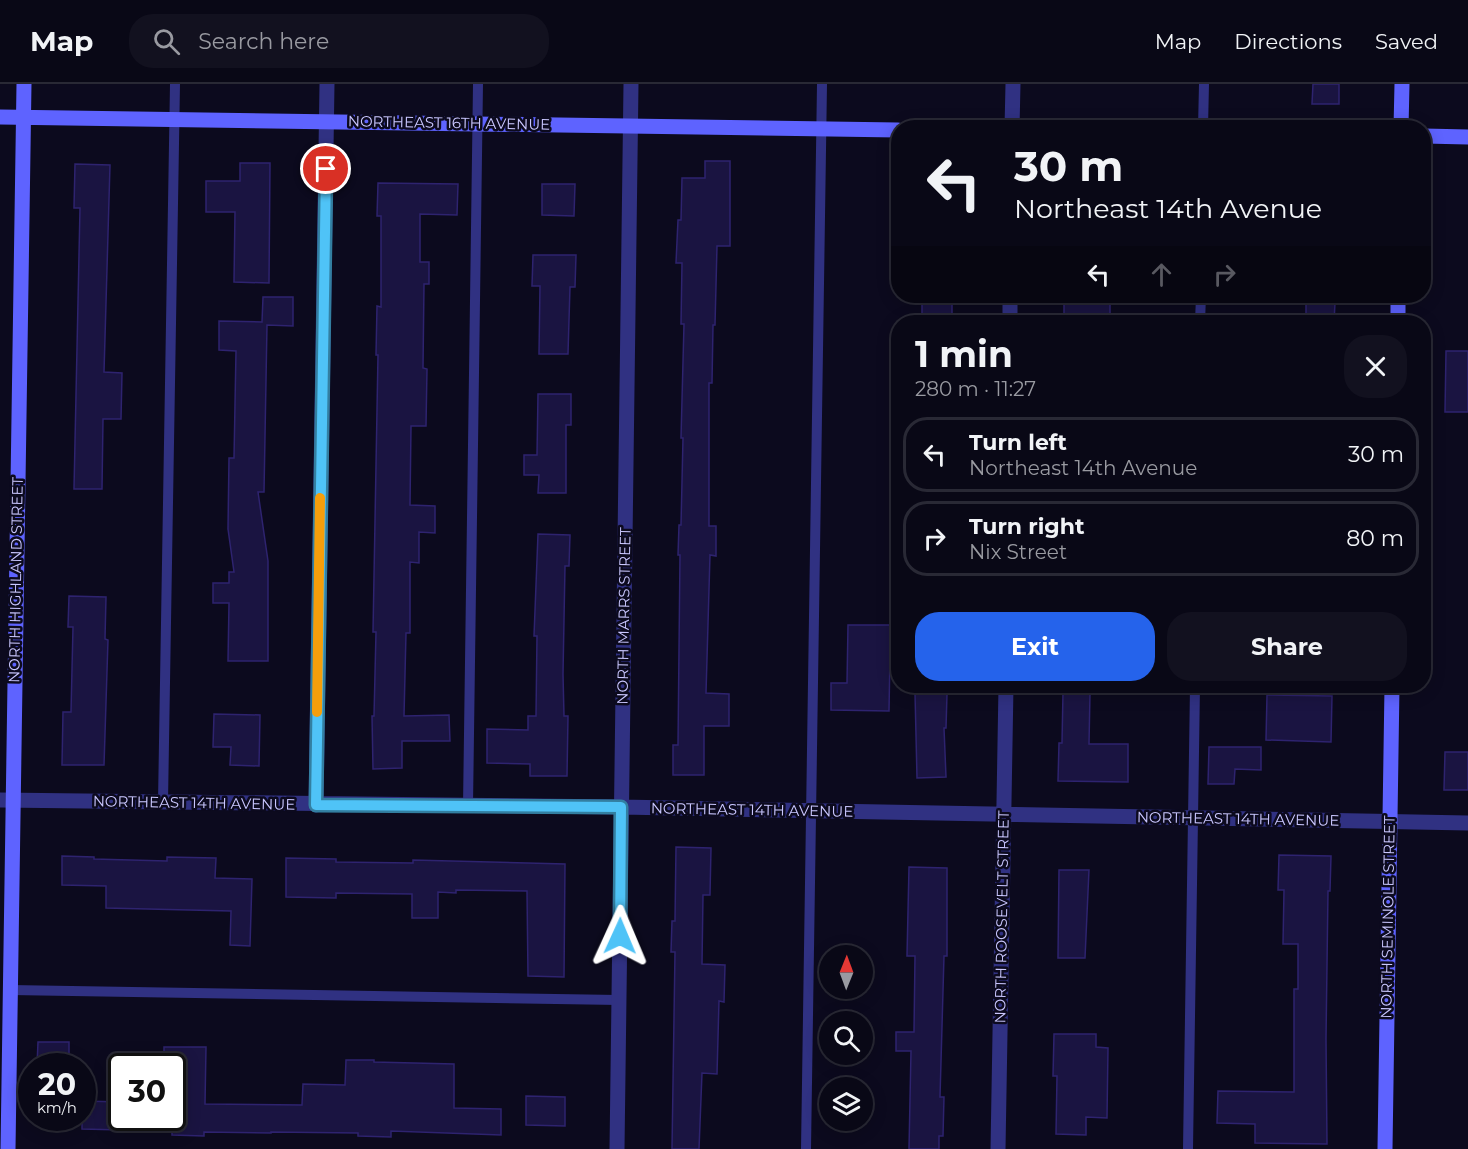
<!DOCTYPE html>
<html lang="en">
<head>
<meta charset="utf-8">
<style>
  :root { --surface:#090816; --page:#12111f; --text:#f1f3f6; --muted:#999aa1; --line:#292935; --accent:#2563eb }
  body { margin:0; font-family:Montserrat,sans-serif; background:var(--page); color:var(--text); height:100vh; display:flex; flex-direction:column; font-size:22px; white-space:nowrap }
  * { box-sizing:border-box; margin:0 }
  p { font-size:20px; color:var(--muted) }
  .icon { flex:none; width:33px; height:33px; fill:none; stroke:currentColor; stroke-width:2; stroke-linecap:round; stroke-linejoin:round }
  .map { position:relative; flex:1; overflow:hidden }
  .sheet { position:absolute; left:891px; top:231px; width:540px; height:378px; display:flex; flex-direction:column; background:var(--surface); border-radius:24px; box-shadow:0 3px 15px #0003,0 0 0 2px var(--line) }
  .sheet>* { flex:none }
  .hud { position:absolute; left:891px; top:36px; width:540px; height:183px; border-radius:24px; box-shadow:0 3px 15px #0003,0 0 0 2px var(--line); background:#090816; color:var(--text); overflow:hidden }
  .needle { width:39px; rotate:1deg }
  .tools { position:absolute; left:819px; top:861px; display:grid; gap:12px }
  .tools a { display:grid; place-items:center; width:54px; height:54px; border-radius:50%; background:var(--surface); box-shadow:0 3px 15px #0003,0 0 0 2px var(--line); font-size:30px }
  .speed { position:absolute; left:18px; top:969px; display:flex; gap:12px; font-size:30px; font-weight:700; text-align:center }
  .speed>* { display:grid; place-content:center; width:78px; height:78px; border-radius:50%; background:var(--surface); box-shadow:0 3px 15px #0003,0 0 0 2px var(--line); line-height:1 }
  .speed small { font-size:15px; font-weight:400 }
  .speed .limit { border:3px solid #111; border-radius:9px; background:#fff; color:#111 }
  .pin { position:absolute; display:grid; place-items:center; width:51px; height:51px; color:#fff; margin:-26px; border:3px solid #fff; border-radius:50%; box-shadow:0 2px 6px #0007 }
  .me { position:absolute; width:66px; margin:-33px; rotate:1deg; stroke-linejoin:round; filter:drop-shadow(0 0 4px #0008) }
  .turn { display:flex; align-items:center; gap:21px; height:126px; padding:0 24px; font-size:27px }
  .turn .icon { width:78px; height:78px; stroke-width:2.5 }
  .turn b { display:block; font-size:42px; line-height:51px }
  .lanes { display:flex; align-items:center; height:57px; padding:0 24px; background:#0003; justify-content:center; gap:30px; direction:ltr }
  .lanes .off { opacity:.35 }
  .round { display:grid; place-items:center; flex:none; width:63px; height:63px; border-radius:24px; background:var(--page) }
  .headline { display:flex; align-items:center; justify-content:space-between; height:102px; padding:0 24px }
  h1 { font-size:36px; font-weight:700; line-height:45px }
  .cta { display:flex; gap:12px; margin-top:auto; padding:12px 24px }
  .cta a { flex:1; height:69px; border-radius:24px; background:var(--accent); color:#fff; font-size:24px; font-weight:700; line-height:69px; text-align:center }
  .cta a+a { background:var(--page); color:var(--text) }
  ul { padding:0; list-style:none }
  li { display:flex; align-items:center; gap:18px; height:75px; margin:0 12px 9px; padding:0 12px; border:3px solid var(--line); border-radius:24px }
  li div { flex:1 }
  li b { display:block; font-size:22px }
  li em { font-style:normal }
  header { display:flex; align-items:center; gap:36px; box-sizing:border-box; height:84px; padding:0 30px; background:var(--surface); border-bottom:2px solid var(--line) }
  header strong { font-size:28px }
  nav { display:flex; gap:33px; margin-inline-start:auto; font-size:21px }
  .search { width:420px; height:54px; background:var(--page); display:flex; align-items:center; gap:15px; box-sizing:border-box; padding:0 21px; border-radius:24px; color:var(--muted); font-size:22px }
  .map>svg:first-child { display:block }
</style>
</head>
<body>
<header>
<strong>Map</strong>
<div class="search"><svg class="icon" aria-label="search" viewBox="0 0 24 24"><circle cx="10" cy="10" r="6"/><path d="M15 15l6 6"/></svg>Search here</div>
<nav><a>Map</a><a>Directions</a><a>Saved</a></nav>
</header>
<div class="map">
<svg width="1468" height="1065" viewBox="0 0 1468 1065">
  <rect width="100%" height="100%" fill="#0c0a1e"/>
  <path fill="#1a1441" stroke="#2e236f" stroke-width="1.5" d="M1313 0H1339V20H1312Z
    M705 77H730V162H717L715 241H713L712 299H709V442H716V472L710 471 706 609 729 610V642H704V691H673V661H678L680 471H678L679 441H681L683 354H681L684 240H681L682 179H676L678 136H681L682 94H705Z
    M240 79H270L269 199 234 198 235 128H206V97H240Z
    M75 80 110 81 104 288 122 289 121 335H103L102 405H74L80 124H74Z
    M378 99 458 100 457 131 420 130V178H429V200H424L423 284 427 285 426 342H411L410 421 435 422V449L419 448V479L410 478V549H406L404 632 449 631 450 657H402V684L373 685 372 632H374L376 548H373L378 271H376L377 222 381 223V132H377Z
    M542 100H575L574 132 542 131Z
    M533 171H576L575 203H570L568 270H539L540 202H532Z
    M1064 212H1110V238H1064Z
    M263 213H293V242L267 241 264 408H258L268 477V577H228L229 519H213V499H229V488H234L228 445 229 374H234L236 267 219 266V237L262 238Z
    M922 213H952V238H922Z
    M1306 219H1335L1334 238H1306Z
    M1446 267H1468V328H1445Z
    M538 310H571V341H566V409H538L539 391H524V371H537Z
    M538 450 570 451 569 482H565L563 590 564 632H568L567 692H530V680L487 679V645L528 646V632H536L537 552H534Z
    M69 512 106 513 105 555 108 556 104 681H62L63 628H71L73 543H68Z
    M848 541H898V570H890L889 627 831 626V599H847Z
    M1063 608 1090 609 1089 660H1128V698L1058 697 1059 659H1062Z
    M915 609 947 610 946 644H944L946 693 917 694Z
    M1267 611 1332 612 1331 658 1266 656Z
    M214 630 260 631 259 682 230 681 231 663H213Z
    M1209 663H1261V686L1235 685 1234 700H1208Z
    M1445 668H1468V706H1444Z
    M676 763 711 764 710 811H703L702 880 725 881 724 918 719 917 717 990 702 989 699 1065H672L675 868H671L672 837H675Z
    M1279 771 1331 772 1330 807H1328L1326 955 1327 1060 1255 1059V1040L1217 1039 1218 1007 1294 1008V905H1298V860H1283L1284 806H1278Z
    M62 772 94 773V775L167 777V773L216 774 215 794 252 795 250 862 230 861 231 827 106 824V802L62 801Z
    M286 774 336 775V778L413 779V776L565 780 564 893 528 892 527 807 456 806V809L438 808V834H412V810L336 809V814L286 813Z
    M909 783 947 784V872H944L940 1013H944L943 1052H939V1065H909L911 967H896V948H914L915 872H907Z
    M1059 786H1089L1085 874H1058Z
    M1054 950H1096V963L1108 964 1107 1034 1086 1033V1051L1056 1050 1057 992H1053Z
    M38 958H69V982H37Z
    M164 963H206L205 1020 302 1021 303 1000 345 1001 346 976H374V978L454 980V1024L501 1025V1051L391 1047V1053L358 1052V1049L271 1048V1049L204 1048V1052L172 1051V982H164Z
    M526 1012 565 1013V1042L526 1041Z
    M82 1017 122 1018V1046L82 1045Z"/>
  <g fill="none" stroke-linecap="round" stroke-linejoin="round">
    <path stroke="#303182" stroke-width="10" d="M1203 44 1204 0
      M1200 238 1201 212
      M163 718 175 0
      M468 722 478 0
      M10 906 619 916
      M806 1065 822 0
      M1188 1065 1195 602"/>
    <path stroke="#303182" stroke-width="15" d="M1012 44 1013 0
      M1010 238V212
      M0 716 621 723 1468 739
      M316 721 327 0
      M617 1065 631 0
      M998 1065 1006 602"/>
    <path stroke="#5e63ff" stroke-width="15" d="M0 33 898 46
      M1401 44 1402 0
      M1424 52 1468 53
      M1398 238V212
      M8 1065 24 0
      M1385 1065 1392 602"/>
  </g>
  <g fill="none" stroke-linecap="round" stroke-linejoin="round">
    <defs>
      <path id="route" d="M326 85 316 721 621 723 620 852"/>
    </defs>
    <use href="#route" stroke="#337fa1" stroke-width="15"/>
    <use href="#route" stroke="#4fc3f7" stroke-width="10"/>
    <path stroke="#f59e0b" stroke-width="10" d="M317 628 320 414"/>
  </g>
  <g text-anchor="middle" stroke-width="5" stroke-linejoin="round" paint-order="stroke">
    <g font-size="15" fill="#cac7ff" stroke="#0c0a1e">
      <text transform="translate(449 39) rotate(1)" y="5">NORTHEAST 16TH AVENUE</text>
      <text transform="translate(16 496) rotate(-89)" y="5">NORTH HIGHLAND STREET</text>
      <text transform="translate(624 532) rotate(-89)" y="5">NORTH MARRS STREET</text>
      <text transform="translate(194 719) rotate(1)" y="5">NORTHEAST 14TH AVENUE</text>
      <text transform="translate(752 726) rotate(1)" y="5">NORTHEAST 14TH AVENUE</text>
      <text transform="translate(1238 735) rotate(1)" y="5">NORTHEAST 14TH AVENUE</text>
      <text transform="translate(1002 833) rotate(-89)" y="5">NORTH ROOSEVELT STREET</text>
      <text transform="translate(1388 833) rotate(-89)" y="5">NORTH SEMINOLE STREET</text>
    </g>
  </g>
</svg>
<div class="tools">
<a><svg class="needle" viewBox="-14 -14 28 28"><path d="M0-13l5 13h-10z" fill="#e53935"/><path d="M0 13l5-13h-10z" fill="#999aa1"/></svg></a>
<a><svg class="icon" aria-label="search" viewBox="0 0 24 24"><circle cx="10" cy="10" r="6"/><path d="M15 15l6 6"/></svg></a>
<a><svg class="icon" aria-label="layers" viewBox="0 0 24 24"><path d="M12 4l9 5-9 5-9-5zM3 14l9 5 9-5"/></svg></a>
</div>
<div class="speed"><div>20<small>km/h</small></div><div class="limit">30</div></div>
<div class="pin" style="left:326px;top:85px;background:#d93025"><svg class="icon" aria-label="arrive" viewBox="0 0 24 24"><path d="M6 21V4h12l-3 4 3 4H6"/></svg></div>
<svg class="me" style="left:620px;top:852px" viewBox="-20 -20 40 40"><path d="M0-17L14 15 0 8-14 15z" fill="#4fc3f7" stroke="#fff" stroke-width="4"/></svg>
<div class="hud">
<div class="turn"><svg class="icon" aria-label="left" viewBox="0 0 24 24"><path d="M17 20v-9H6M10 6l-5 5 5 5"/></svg><div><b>30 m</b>Northeast 14th Avenue</div></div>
<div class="lanes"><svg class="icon" aria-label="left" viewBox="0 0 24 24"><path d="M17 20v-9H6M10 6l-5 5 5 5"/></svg><svg class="icon off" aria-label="ahead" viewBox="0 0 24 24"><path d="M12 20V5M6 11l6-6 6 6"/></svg><svg class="icon off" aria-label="right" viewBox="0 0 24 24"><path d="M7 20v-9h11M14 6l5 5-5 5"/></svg></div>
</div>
<section class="sheet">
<div class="headline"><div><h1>1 min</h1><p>280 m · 11:27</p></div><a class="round"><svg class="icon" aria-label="close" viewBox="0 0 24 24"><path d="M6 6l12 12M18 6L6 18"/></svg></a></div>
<ul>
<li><svg class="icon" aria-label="left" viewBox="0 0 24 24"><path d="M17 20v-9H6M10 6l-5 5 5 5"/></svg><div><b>Turn left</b><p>Northeast 14th Avenue</p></div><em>30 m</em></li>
<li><svg class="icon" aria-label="right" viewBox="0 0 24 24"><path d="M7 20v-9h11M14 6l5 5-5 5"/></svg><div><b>Turn right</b><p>Nix Street</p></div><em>80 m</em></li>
</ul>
<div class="cta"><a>Exit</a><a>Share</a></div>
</section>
</div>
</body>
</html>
